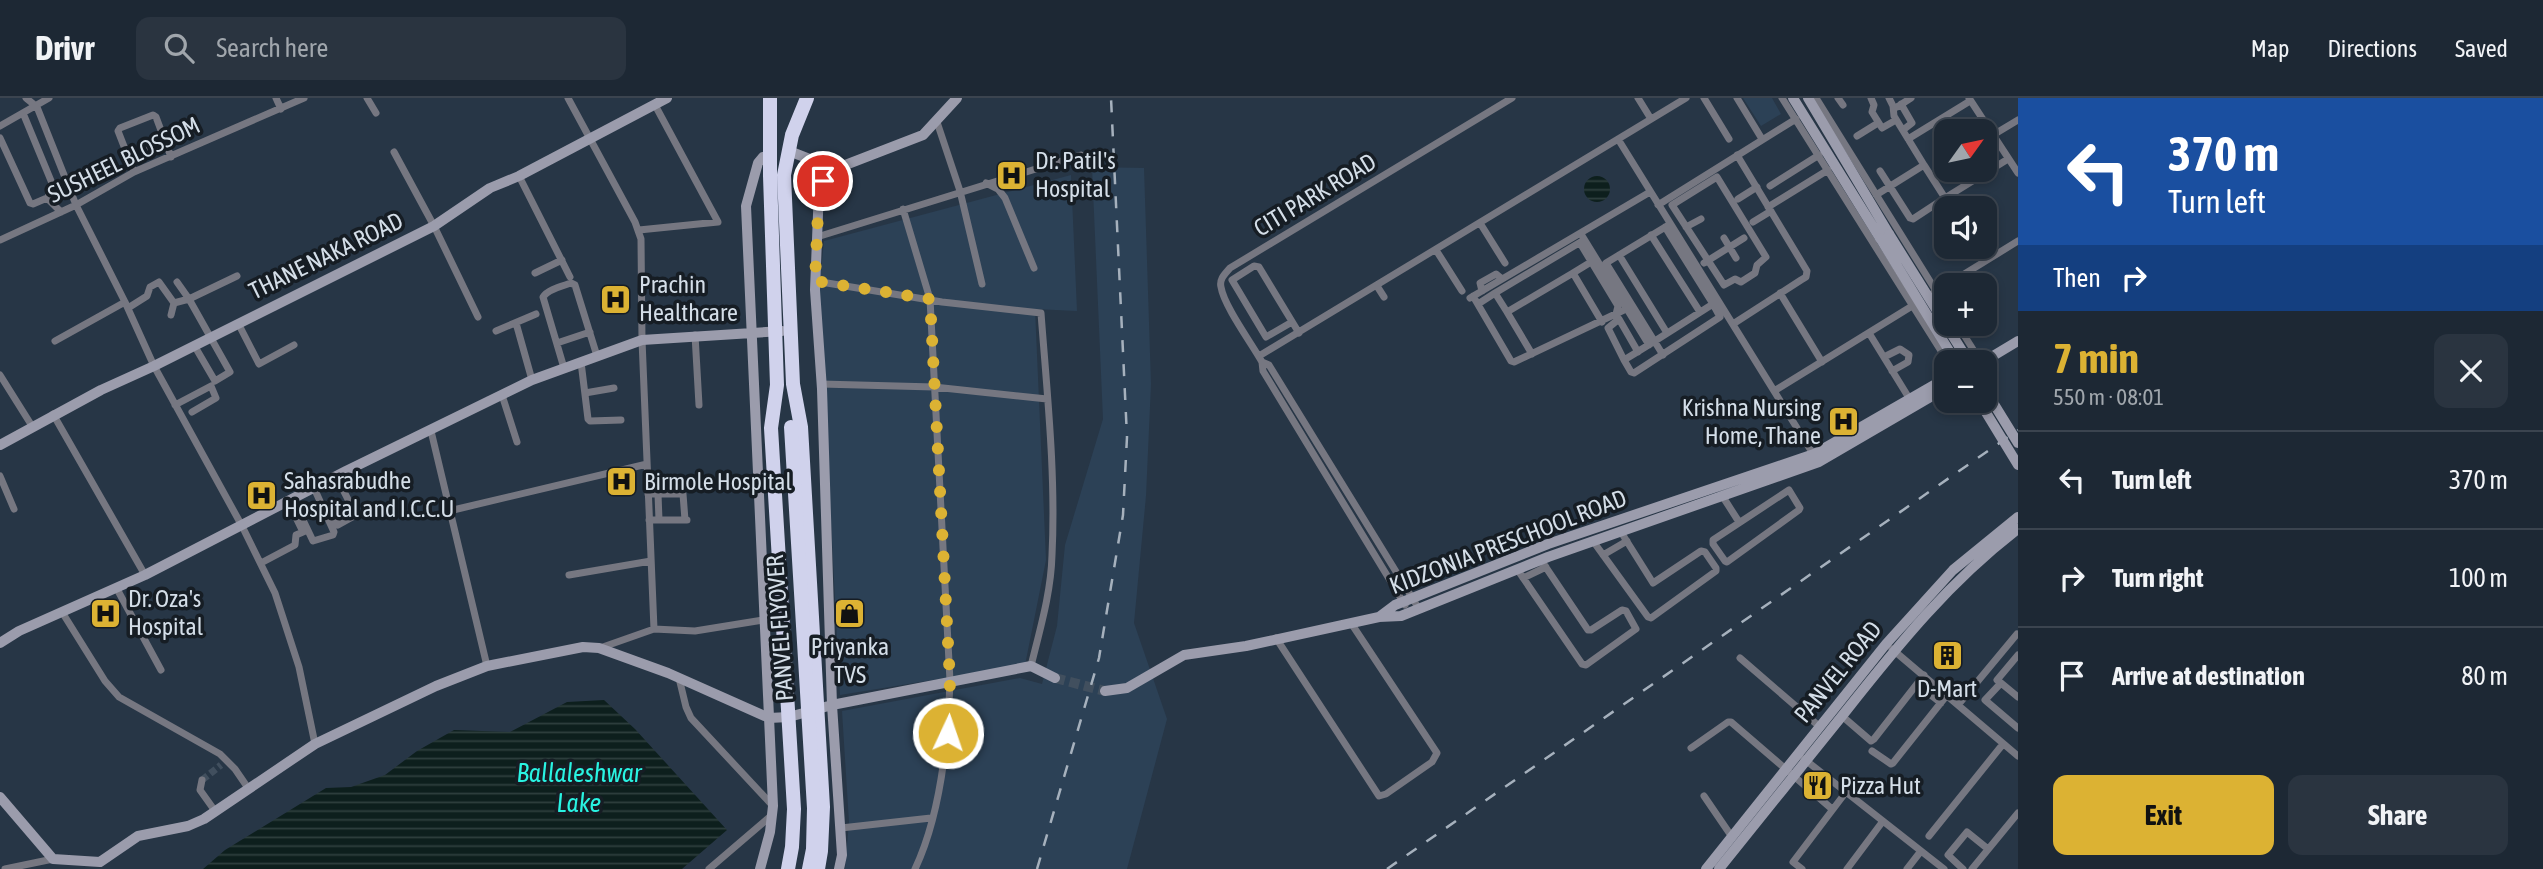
<!DOCTYPE html>
<html lang="en">
<head>
<meta charset="utf-8">
<style>
  :root { --surface:#1d2834; --page:#2a3440; --text:#f1f3f6; --muted:#a0a6ac; --line:#3b444f; --accent:#dcb233 }
  body { margin:0; font-family:"Asap Condensed",sans-serif; background:var(--page); color:var(--text); height:100vh; display:flex; flex-direction:column; font-size:26px; white-space:nowrap }
  * { box-sizing:border-box; margin:0 }
  p { font-size:23px; color:var(--muted) }
  .icon { flex:none; width:38px; height:38px; fill:none; stroke:currentColor; stroke-width:2; stroke-linecap:round; stroke-linejoin:round }
  .map { position:relative; flex:1; overflow:hidden }
  .drawer { display:flex; flex-direction:column; background:var(--surface); width:525px }
  .drawer>* { flex:none }
  .top-card { background:#1a4fa0; color:#fff; overflow:hidden }
  .needle { width:46px; rotate:57deg }
  .buttons { position:absolute; left:1934px; top:21px; display:grid; gap:14px }
  .buttons a { display:grid; place-items:center; width:63px; height:63px; border-radius:14px; background:var(--surface); box-shadow:0 4px 10px #0003,0 0 0 2px var(--line); font-size:35px }
  .pin { position:absolute; display:grid; place-items:center; width:60px; height:60px; color:#fff; margin:-30px; border:4px solid #fff; border-radius:50%; box-shadow:0 2px 7px #0007 }
  .me { position:absolute; width:77px; margin:-38px; rotate:3deg; stroke-linejoin:round; filter:drop-shadow(0 0 5px #0008) }
  .turn { display:flex; align-items:center; gap:24px; height:147px; padding:0 35px; font-size:32px }
  .turn .icon { width:91px; height:91px; stroke-width:2.5 }
  .turn b { display:block; font-size:49px; line-height:60px }
  .then { display:flex; align-items:center; height:66px; padding:0 35px; background:#0003; gap:14px; font-size:26px }
  .round { display:grid; place-items:center; flex:none; width:74px; height:74px; border-radius:14px; background:var(--page) }
  .headline { display:flex; align-items:center; justify-content:space-between; height:119px; padding:0 35px }
  h1 { font-size:42px; font-weight:700; line-height:52px; color:var(--accent) }
  .primary-button { display:flex; gap:14px; margin-top:auto; padding:14px 35px }
  .primary-button a { flex:1; height:80px; border-radius:14px; background:var(--accent); color:#111; font-size:28px; font-weight:700; line-height:80px; text-align:center }
  .primary-button a+a { background:var(--page); color:var(--text) }
  ul { padding:0; list-style:none }
  li { display:flex; align-items:center; gap:21px; height:98px; padding:0 35px; border-top:2px solid var(--line) }
  li div { flex:1 }
  li b { display:block; font-size:26px }
  li em { font-style:normal }
  header { display:flex; align-items:center; gap:42px; box-sizing:border-box; height:98px; padding:0 35px; background:var(--surface); border-bottom:2px solid var(--line) }
  header strong { font-size:33px }
  nav { display:flex; gap:38px; margin-inline-start:auto; font-size:24px }
  .search { width:490px; height:63px; background:var(--page); display:flex; align-items:center; gap:18px; box-sizing:border-box; padding:0 24px; border-radius:14px; color:var(--muted); font-size:26px }
  main { display:flex; flex:1; min-height:0 }
  .map>svg:first-child { display:block }
</style>
</head>
<body>
<header>
<strong>Drivr</strong>
<div class="search"><svg class="icon" aria-label="search" viewBox="0 0 24 24"><circle cx="10" cy="10" r="6"/><path d="M15 15l6 6"/></svg>Search here</div>
<nav><a>Map</a><a>Directions</a><a>Saved</a></nav>
</header>
<main>
<div class="map">
<svg width="2018" height="771" viewBox="0 0 2018 771">
  <defs>
    <pattern id="water-rules" width="6" height="5" patternUnits="userSpaceOnUse" patternTransform="scale(1.75)"><rect width="6" height="5" fill="#0d1f1d"/><path d="M0 2.5h6" fill="none" stroke="#2f3f3e"/></pattern>
  </defs>
  <rect width="100%" height="100%" fill="#273646"/>
  <path fill="#2c4156" d="M1743 0H1772L1781 16 1761 28Z
    M1092 69 1144 70 1151 286 1146 398 1134 525 1167 621 1127 771H845L849 724 842 613 1020 580 1042 586 1057 528 1065 447 1103 321Z
    M1071 77 1077 213 1035 211 1046 462 1025 567 840 597 819 193 824 143Z"/>
  <path fill="url(#water-rules)" d="M1584 91a13 13 0 1 1 26 0a13 13 0 1 1-26 0Z
    M604 602 635 631 727 732 682 771H203L225 752 326 690 351 689 385 677 417 653 454 632 510 634 567 604Z"/>
  <g fill="none" stroke-linecap="round" stroke-linejoin="round">
    <path stroke="#414f5e" stroke-width="7" stroke-dasharray="7 3.5" stroke-linecap="butt" d="M202 682 221 667"/>
    <path stroke="#414f5e" stroke-width="10" stroke-dasharray="10 5" stroke-linecap="butt" d="M1055 580 1105 593"/>
    <path stroke="#767781" stroke-width="7" d="M26 0 37 9 76 107 125 204 154 268 242 428 275 495 299 569 315 646
      M276 0 281 11
      M367 0 376 15
      M568 0 635 124 641 141 642 242 654 531
      M1638 0 1651 21
      M1704 0 1729 41
      M1737 0 1762 41
      M1782 0 1948 264
      M1816 0 1946 209
      M1838 0 1843 7
      M1871 0 1874 7 1872 14 1882 30 1896 22
      M1969 0 2018 75
      M1901 6 1912 25 1903 32
      M1897 9 1911 0
      M23 15 54 90 47 100
      M937 24 960 93 982 186
      M0 28 49 0
      M1993 37 2018 22
      M1857 38 1878 25
      M0 40 30 105 33 106 47 100 61 114
      M1618 41 1815 359
      M1908 41 1970 3
      M394 54 434 128 478 219
      M129 59 165 45
      M1924 67 1945 100 2008 61
      M1880 73 1910 120 1913 121 1945 100
      M134 74 118 33 120 30 153 17 156 19 171 59
      M519 78 570 179
      M1717 79 1766 159 1757 167 1755 175 1741 184 1735 181 1724 187 1672 107Z
      M986 85 998 91 1005 100 1034 170
      M1770 88 1819 57
      M1876 97 1924 67 1894 18 1893 8 1889 0
      M1738 101 1757 89
      M1658 107 1796 21
      M1768 109 1828 72
      M903 111 930 201 950 583C948 644 941 716 915 771
      M1753 124 1771 113
      M1480 125 1505 165
      M1665 129 1713 206 1720 219 1634 275 1631 274 1624 262C1654 244 1683 225 1713 206L1718 203
      M1686 129 1701 121
      M639 132 718 124 655 7
      M1581 136 1649 247
      M1651 137 1700 214
      M817 139 1081 57
      M1724 140 1736 160
      M0 142 76 107 134 74 304 0
      M1580 145 1618 208 1616 216
      M1436 152 1462 193
      M1619 157 1667 235
      M1704 165 1744 140
      M535 175 562 162
      M1573 175 1591 164
      M815 183 942 204 1041 215C1047 295 1056 377 1052 457 1051 495 1040 531 1031 568
      M177 184 189 201 237 178
      M1377 188 1384 199
      M1482 193 1480 185 1496 176 1502 181
      M1495 195 1584 142
      M1780 195 1822 264
      M1473 198 1511 263 1514 264 1626 211
      M1927 199 2018 143
      M1470 200 1650 94
      M1478 206 1495 195 1507 214
      M128 210 147 198 150 189 159 184 174 205 189 201 230 274 215 283 194 247
      M171 217 174 205
      M1292 224 1266 239 1232 182 1254 168 1259 169 1299 235
      M238 225 259 266 294 247
      M516 225 532 282
      M1733 226 1801 182 1806 179 1807 173 1737 57
      M1957 226 1981 264
      M496 233 536 216
      M1869 235 1909 300
      M695 237 699 307
      M55 243 125 204
      M557 245 590 234
      M1532 256 1507 214 1573 175 1602 224
      M1663 257 1606 165 1667 128
      M1259 258 1686 0
      M1884 259 1900 251 1909 257 1908 264 1892 273
      M1624 262 1608 230 1619 221 1638 254
      M581 264 588 321 590 323 621 322
      M1262 264 1263 273 1405 507
      M564 270 543 199C548 191 563 188 571 185L575 187 597 258
      M0 277 32 328
      M821 286 934 289 1047 301
      M1774 293 1917 205
      M585 295 614 290
      M502 297 517 344
      M175 307 211 288 216 300 192 314
      M53 316 145 477
      M431 333 487 568
      M0 378 14 411
      M1789 392 1800 410 1799 412 1727 464 1725 463 1713 446V442Z
      M648 396H683L685 422
      M658 396 659 422
      M1723 399 1739 424
      M293 401 313 443 333 437 334 434 314 390
      M327 407 338 427 356 417 336 378
      M449 413 647 366
      M649 422H687
      M1593 443 1648 519 1651 520 1716 473V470L1705 454 1701 453 1653 485 1621 434
      M1603 457 1627 443
      M261 465 295 447 296 437 303 434 288 403
      M1517 471 1582 566 1586 567 1636 531 1626 513 1622 512 1591 532H1588L1541 462
      M569 477 651 463
      M1523 480 1546 469
      M117 491 161 572
      M1419 511 1269 267 1262 264C1252 246 1224 208 1221 189 1219 181 1225 176 1230 170L1512 0
      M62 514 105 583 119 599 220 656 235 671 248 690
      M1276 540 1379 698 1386 696 1432 664 1437 655 1351 525
      M600 550 654 531 695 533 763 522
      M1892 551 2018 658
      M1740 560 1820 629
      M679 580 686 609 691 620 773 708
      M1997 582 2018 557
      M1923 591 1941 605
      M2018 599 2001 585 1985 602 2018 630
      M1958 607 2017 536
      M1842 618 1871 643 1874 641 1924 577
      M1691 650 1728 624H1731L1832 711
      M1872 653 1891 666 1893 665 1947 597
      M1804 661 1944 771
      M202 682 200 692 215 713
      M1704 698 1732 739
      M841 730 931 720
      M1929 738 2003 646
      M5 771 53 761
      M709 771 772 717
      M1802 771 1793 764 1846 694
      M1847 771 1883 723
      M1907 771 1921 753
      M1963 771 1948 757 1967 734 1988 751
      M1972 771 2018 715"/>
    <path stroke="#9b9cac" stroke-width="10" d="M1793 0 1880 140
      M1808 0 1889 136
      M789 53 835 71
      M1983 264 2018 243
      M0 347 101 292 154 268 434 128 490 90 519 78 667 0
      M1379 519 1395 507 1548 446 1814 356 1946 280
      M0 545 19 533 145 477 346 373 532 282 642 242 782 233
      M1105 593 1127 590 1184 557 1246 548 1379 519 1401 518 1548 459 1819 364 1946 290
      M0 699 53 761 100 764 138 738 188 728 204 721 315 646 436 588 487 568 583 549 599 550 668 575 769 620 789 619 832 607 1031 568 1055 580
      M760 771 770 734 773 708 746 108 758 65 763 59 770 58
      M839 771 842 757 832 607 822 291 815 192 819 91 827 76 835 71 923 37 957 0
      M1706 771 1886 546 1953 472 2018 419
      M1719 771C1761 718 1804 666 1846 613 1899 546 1950 483 2018 431"/>
    <path stroke="#d0d2ec" stroke-width="14" d="M770 0V78L777 287 771 330 794 711 792 749 788 771
      M807 0 792 37 784 77 793 286 801 329 823 709 821 753 818 771"/>
    <path stroke="#a6b1bd" stroke-width="2.5" stroke-dasharray="12 12" stroke-linecap="butt" d="M1037 771 1099 560 1123 417 1127 339 1111 0
      M1387 771 2018 332"/>
    <path stroke="#9b9cac" stroke-width="10" d="M1889 136 1969 264
      M1880 140 1956 264
      M1984 290 2018 345
      M1979 303 2018 367"/>
    <path stroke="#d0d2ec" stroke-width="14" d="M791 329 814 710 813 751 809 771"/>
  </g>
  <g fill="none" stroke-linecap="round" stroke-linejoin="round">
    <path stroke="#dcb233" stroke-width="12" stroke-dasharray="0 21.6" d="M823 83 819 91 815 183 930 201 950 583 948 635"/>
  </g>
  <defs>
    <symbol id="hospital-square" viewBox="-11 -11 22 22"><rect x="-9" y="-9" width="18" height="18" rx="4" fill="#dcb233" stroke="#161d24"/><path d="M-5-5h3v3.5h4V-5h3V5h-3V1.5h-4V5h-3Z" fill="#111"/></symbol>
    <symbol id="shop-square" viewBox="-11 -11 22 22"><rect x="-9" y="-9" width="18" height="18" rx="4" fill="#dcb233" stroke="#161d24"/><path d="M-5-2.5h2.3a2.7 3.5 0 0 1 5.4 0H5L5.5 6h-11ZM-1.5-2.5h3a1.5 2.3 0 0 0-3 0Z" fill="#111"/></symbol>
    <symbol id="building-square" viewBox="-11 -11 22 22"><rect x="-9" y="-9" width="18" height="18" rx="4" fill="#dcb233" stroke="#161d24"/><path d="M-4-6H4V6H1V3H-1V6H-4ZM-2.5-4.3h1.7v1.8h-1.7ZM.8-4.3h1.7v1.8H.8ZM-2.5-1h1.7V.8h-1.7ZM.8-1h1.7V.8H.8Z" fill="#111"/></symbol>
    <symbol id="restaurant-square" viewBox="-11 -11 22 22"><rect x="-9" y="-9" width="18" height="18" rx="4" fill="#dcb233" stroke="#161d24"/><path d="M-5-6h1v4h1v-4h1v4h1v-4h1v5L-1.5 .5V6h-2V.5L-5-1ZM5-6V6H3V1.5H1.5Q1.5-4 5-6Z" fill="#111"/></symbol>
  </defs>
  <g fill-rule="evenodd">
    <use href="#hospital-square" x="994" y="60" width="35" height="35"/>
    <use href="#hospital-square" x="598" y="184" width="35" height="35"/>
    <use href="#hospital-square" x="1826" y="306" width="35" height="35"/>
    <use href="#hospital-square" x="604" y="366" width="35" height="35"/>
    <use href="#hospital-square" x="244" y="380" width="35" height="35"/>
    <use href="#hospital-square" x="88" y="498" width="35" height="35"/>
    <use href="#shop-square" x="832" y="498" width="35" height="35"/>
    <use href="#building-square" x="1930" y="540" width="35" height="35"/>
    <use href="#restaurant-square" x="1800" y="670" width="35" height="35"/>
  </g>
  <g text-anchor="middle" stroke-width="7" stroke-linejoin="round" paint-order="stroke">
    <g font-size="24" fill="#d4dee8" stroke="#161d24">
      <text transform="translate(124 62) rotate(-26)" y="8">SUSHEEL BLOSSOM</text>
      <text transform="translate(1315 97) rotate(-31)" y="8">CITI PARK ROAD</text>
      <text transform="translate(326 158) rotate(-26)" y="8">THANE NAKA ROAD</text>
      <text transform="translate(1508 444) rotate(-21)" y="8">KIDZONIA PRESCHOOL ROAD</text>
      <text transform="translate(780 530) rotate(-94)" y="8">PANVEL FLYOVER</text>
      <text transform="translate(1838 574) rotate(-51)" y="8">PANVEL ROAD</text>
    </g>
    <g font-size="24" fill="#d4dee8" stroke="#161d24" text-anchor="start">
      <text x="1035" y="71">Dr. Patil's<tspan x="1035" dy="28">Hospital</tspan></text>
      <text x="639" y="195">Prachin<tspan x="639" dy="28">Healthcare</tspan></text>
      <text x="1821" y="318" text-anchor="end">Krishna Nursing<tspan x="1821" dy="28">Home, Thane</tspan></text>
      <text x="284" y="391">Sahasrabudhe<tspan x="284" dy="28">Hospital and I.C.C.U</tspan></text>
      <text x="644" y="392">Birmole Hospital</text>
      <text x="128" y="509">Dr. Oza's<tspan x="128" dy="28">Hospital</tspan></text>
      <text x="850" y="557" text-anchor="middle">Priyanka<tspan x="850" dy="28">TVS</tspan></text>
      <text x="1947" y="599" text-anchor="middle">D-Mart</text>
      <text x="1840" y="696">Pizza Hut</text>
    </g>
    <g font-size="26" font-style="italic" fill="#29f3e2" stroke="#161d24">
      <text x="579" y="684">Ballaleshwar<tspan x="579" dy="30">Lake</tspan></text>
    </g>
  </g>
</svg>
<div class="buttons">
<a><svg class="needle" viewBox="-14 -14 28 28"><path d="M0-13l5 13h-10z" fill="#e53935"/><path d="M0 13l5-13h-10z" fill="#a0a6ac"/></svg></a>
<a><svg class="icon" aria-label="sound" viewBox="0 0 24 24"><path d="M4 9h4l5-4v14l-5-4H4zM17 9q2 3 0 6"/></svg></a>
<a>+</a>
<a>−</a>
</div>
<div class="pin" style="left:823px;top:83px;background:#d93025"><svg class="icon" aria-label="arrive" viewBox="0 0 24 24"><path d="M6 21V4h12l-3 4 3 4H6"/></svg></div>
<svg class="me" style="left:948px;top:635px" viewBox="-20 -20 40 40"><circle r="17" fill="#dcb233" stroke="#fff" stroke-width="3"/><path d="M0-11L8 9 0 5-8 9z" fill="#fff"/></svg>
</div>
<section class="drawer">
<div class="top-card">
<div class="turn"><svg class="icon" aria-label="left" viewBox="0 0 24 24"><path d="M17 20v-9H6M10 6l-5 5 5 5"/></svg><div><b>370 m</b>Turn left</div></div>
<div class="then">Then<svg class="icon" aria-label="right" viewBox="0 0 24 24"><path d="M7 20v-9h11M14 6l5 5-5 5"/></svg></div>
</div>
<div class="headline"><div><h1>7 min</h1><p>550 m · 08:01</p></div><a class="round"><svg class="icon" aria-label="close" viewBox="0 0 24 24"><path d="M6 6l12 12M18 6L6 18"/></svg></a></div>
<ul>
<li><svg class="icon" aria-label="left" viewBox="0 0 24 24"><path d="M17 20v-9H6M10 6l-5 5 5 5"/></svg><div><b>Turn left</b></div><em>370 m</em></li>
<li><svg class="icon" aria-label="right" viewBox="0 0 24 24"><path d="M7 20v-9h11M14 6l5 5-5 5"/></svg><div><b>Turn right</b></div><em>100 m</em></li>
<li><svg class="icon" aria-label="arrive" viewBox="0 0 24 24"><path d="M6 21V4h12l-3 4 3 4H6"/></svg><div><b>Arrive at destination</b></div><em>80 m</em></li>
</ul>
<div class="primary-button"><a>Exit</a><a>Share</a></div>
</section>
</main>
</body>
</html>
